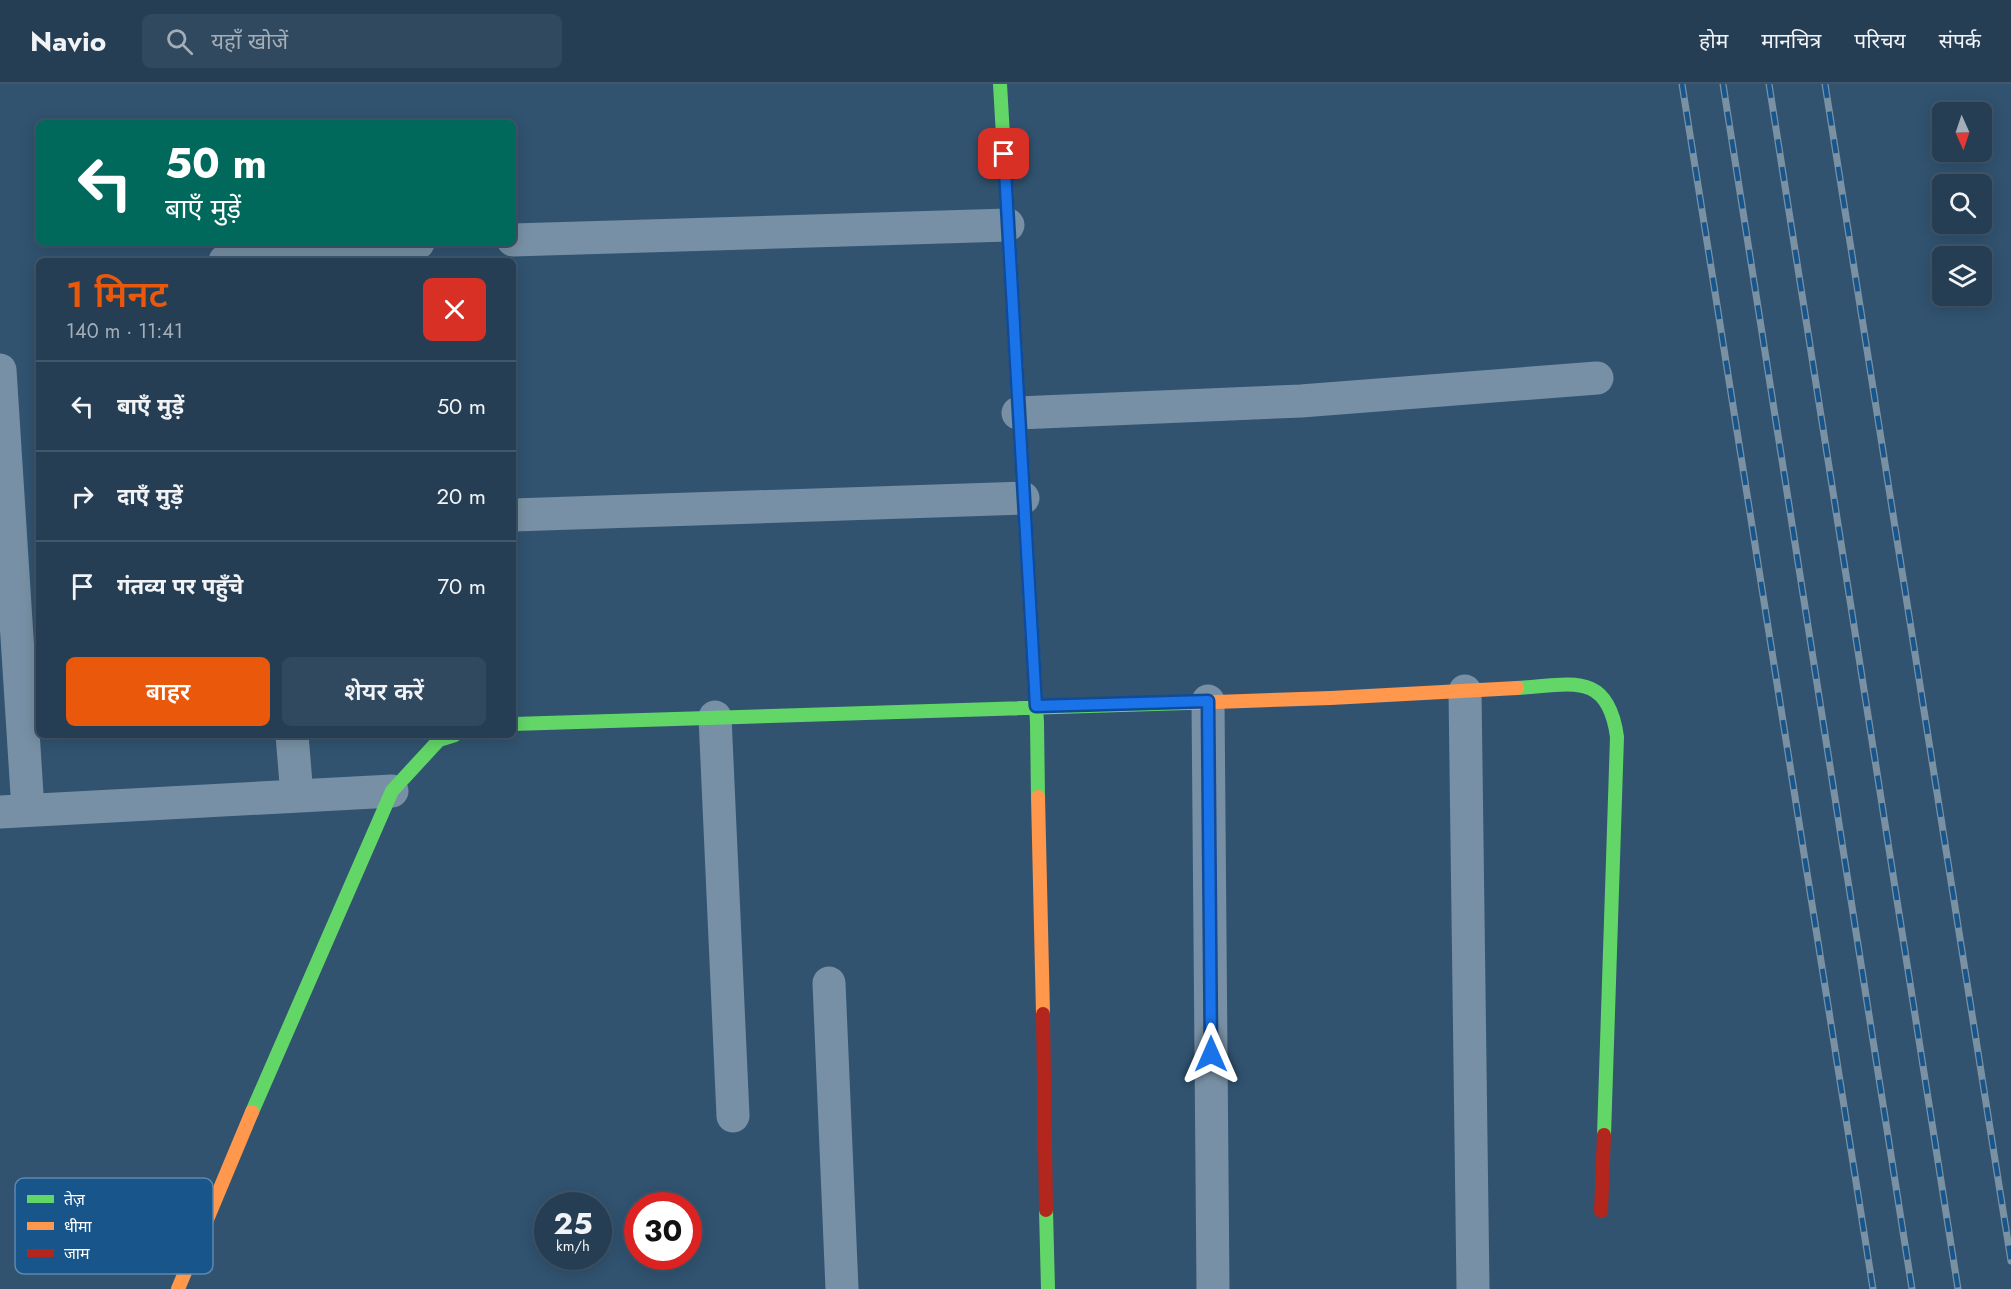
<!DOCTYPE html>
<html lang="hi">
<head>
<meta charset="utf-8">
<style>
  :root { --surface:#253e54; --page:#31495e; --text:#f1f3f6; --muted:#a3aeb8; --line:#42576b; --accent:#ea580c }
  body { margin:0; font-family:Jost,"Noto Sans Devanagari",sans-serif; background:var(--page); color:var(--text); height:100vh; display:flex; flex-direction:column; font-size:22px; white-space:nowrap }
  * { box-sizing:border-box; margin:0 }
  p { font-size:20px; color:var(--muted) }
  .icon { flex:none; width:33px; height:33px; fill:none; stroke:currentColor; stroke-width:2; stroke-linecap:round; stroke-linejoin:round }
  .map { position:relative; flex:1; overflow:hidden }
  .drawer { position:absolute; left:36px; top:174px; width:480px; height:480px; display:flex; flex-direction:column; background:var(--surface); border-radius:9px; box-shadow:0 3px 15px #0003,0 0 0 2px var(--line) }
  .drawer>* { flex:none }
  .banner { position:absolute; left:36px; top:36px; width:480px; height:126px; border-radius:9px; box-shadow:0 3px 15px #0003,0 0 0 2px var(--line); background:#00695c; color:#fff; overflow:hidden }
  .needle { width:39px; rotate:177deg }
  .fabs { position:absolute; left:1932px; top:18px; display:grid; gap:12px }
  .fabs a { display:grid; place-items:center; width:60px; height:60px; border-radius:9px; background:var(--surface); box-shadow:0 3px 15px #0003,0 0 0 2px var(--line); font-size:30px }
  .speed { position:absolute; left:534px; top:1108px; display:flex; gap:12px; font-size:30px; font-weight:700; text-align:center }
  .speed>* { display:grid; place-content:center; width:78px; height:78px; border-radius:50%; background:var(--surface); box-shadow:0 3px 15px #0003,0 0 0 2px var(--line); line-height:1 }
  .speed small { font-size:15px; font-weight:400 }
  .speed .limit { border:9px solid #d22; background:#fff; color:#111 }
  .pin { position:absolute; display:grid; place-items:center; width:51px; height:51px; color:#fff; margin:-26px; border-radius:12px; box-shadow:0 3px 9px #0006 }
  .me { position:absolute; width:66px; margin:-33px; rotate:0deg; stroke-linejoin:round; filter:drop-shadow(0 0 4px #0008) }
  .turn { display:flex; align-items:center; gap:21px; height:126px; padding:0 30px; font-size:27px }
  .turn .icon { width:78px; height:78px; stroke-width:2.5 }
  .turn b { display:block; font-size:42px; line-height:51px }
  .round { display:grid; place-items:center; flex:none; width:63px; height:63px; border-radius:9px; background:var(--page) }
  .headline { display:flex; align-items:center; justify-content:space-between; height:102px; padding:0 30px }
  h1 { font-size:36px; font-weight:600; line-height:45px; color:var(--accent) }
  .action { display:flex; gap:12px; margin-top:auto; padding:12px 30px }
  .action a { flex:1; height:69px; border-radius:9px; background:var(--accent); color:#fff; font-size:24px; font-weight:600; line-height:69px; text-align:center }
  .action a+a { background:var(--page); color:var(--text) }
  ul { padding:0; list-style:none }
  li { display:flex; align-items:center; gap:18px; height:90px; padding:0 30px; border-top:2px solid var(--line) }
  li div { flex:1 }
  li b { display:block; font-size:22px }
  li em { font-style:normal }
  header { display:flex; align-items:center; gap:36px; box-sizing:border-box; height:84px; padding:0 30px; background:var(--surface); border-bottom:2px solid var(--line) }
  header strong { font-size:28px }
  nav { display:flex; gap:33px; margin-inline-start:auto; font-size:21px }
  .search { width:420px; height:54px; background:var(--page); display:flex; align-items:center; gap:15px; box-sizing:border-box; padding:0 21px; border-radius:9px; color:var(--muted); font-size:22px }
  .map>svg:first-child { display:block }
</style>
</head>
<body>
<header>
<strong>Navio</strong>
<div class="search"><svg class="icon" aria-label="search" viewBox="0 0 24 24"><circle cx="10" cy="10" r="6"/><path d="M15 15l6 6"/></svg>यहाँ खोजें</div>
<nav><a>होम</a><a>मानचित्र</a><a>परिचय</a><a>संपर्क</a></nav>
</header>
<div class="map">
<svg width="2011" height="1205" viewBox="0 0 2011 1205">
  <rect width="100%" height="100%" fill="#315370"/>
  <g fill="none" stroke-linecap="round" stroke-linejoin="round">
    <path stroke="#7890a5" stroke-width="33" d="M513 156 1008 141
      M225 177 388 160 418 159
      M0 286 28 726
      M1018 329 1301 317 1597 294
      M513 431 1023 414
      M1465 607 1473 1205
      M1208 617 1213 1205
      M715 633 733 1032
      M292 651 297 712
      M0 728 392 707
      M829 899 842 1205"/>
    <path stroke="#63d668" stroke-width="14" d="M1000 0 1037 639 1038 713
      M1517 604C1570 601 1608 586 1617 653L1604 1051
      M513 640 1187 619
      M252 1028 392 707 439 656 455 651
      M1046 1126 1048 1205"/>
    <path stroke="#ff974d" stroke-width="14" d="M1187 619 1331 614 1517 604
      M1038 713 1043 930
      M178 1205 252 1028"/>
    <path stroke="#b3261e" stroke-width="14" d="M1043 930 1046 1126
      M1601 1127 1604 1051"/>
    <defs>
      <path id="rail" d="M1682 0 1873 1205
        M1723 0 1912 1205
        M1769 0 1958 1205
        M1825 0 2011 1177"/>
    </defs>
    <use href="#rail" stroke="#7a91a4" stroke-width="7"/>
    <use href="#rail" stroke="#17558a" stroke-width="4.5" stroke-dasharray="14" stroke-linecap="butt"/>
  </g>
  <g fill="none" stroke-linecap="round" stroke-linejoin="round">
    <defs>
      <path id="route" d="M1004 70 1036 622 1208 617 1211 970"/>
    </defs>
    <use href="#route" stroke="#114b97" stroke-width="15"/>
    <use href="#route" stroke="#1a73e8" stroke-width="10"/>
  </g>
  <rect x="15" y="1094" width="198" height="96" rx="9" fill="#17558a" stroke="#5d88ad" stroke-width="1.5"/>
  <rect x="27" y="1111" width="27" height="8" fill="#63d668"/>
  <rect x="27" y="1138" width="27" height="8" fill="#ff974d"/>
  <rect x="27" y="1165" width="27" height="8" fill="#b3261e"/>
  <g font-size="16" fill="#fff">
    <text x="64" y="1121">तेज़</text>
    <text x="64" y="1148">धीमा</text>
    <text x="64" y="1175">जाम</text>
  </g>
</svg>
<div class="fabs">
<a><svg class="needle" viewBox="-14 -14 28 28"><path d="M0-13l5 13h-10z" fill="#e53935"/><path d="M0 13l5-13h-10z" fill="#a3aeb8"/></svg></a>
<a><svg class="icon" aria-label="search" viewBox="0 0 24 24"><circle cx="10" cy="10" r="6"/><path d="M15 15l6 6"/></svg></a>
<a><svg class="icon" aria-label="layers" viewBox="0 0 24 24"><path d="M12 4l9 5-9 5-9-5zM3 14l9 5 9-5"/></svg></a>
</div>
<div class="speed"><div>25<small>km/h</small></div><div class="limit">30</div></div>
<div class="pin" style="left:1004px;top:70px;background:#d93025"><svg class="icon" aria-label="arrive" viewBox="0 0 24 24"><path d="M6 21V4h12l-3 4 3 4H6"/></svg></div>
<svg class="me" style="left:1211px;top:970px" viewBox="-20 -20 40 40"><path d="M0-17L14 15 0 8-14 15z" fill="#1a73e8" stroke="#fff" stroke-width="4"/></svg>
<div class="banner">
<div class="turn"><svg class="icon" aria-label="left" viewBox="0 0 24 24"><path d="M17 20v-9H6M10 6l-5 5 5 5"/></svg><div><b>50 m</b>बाएँ मुड़ें</div></div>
</div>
<section class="drawer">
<div class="headline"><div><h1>1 मिनट</h1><p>140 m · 11:41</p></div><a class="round" style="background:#d93025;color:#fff"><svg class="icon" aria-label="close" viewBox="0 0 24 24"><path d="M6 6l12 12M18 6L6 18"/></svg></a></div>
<ul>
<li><svg class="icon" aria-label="left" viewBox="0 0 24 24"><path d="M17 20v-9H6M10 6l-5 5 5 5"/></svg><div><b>बाएँ मुड़ें</b></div><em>50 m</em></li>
<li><svg class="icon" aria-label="right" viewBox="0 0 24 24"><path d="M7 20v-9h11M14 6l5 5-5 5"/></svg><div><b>दाएँ मुड़ें</b></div><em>20 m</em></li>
<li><svg class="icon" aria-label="arrive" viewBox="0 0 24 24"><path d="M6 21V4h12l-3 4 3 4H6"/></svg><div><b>गंतव्य पर पहुँचे</b></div><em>70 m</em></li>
</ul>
<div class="action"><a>बाहर</a><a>शेयर करें</a></div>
</section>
</div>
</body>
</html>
